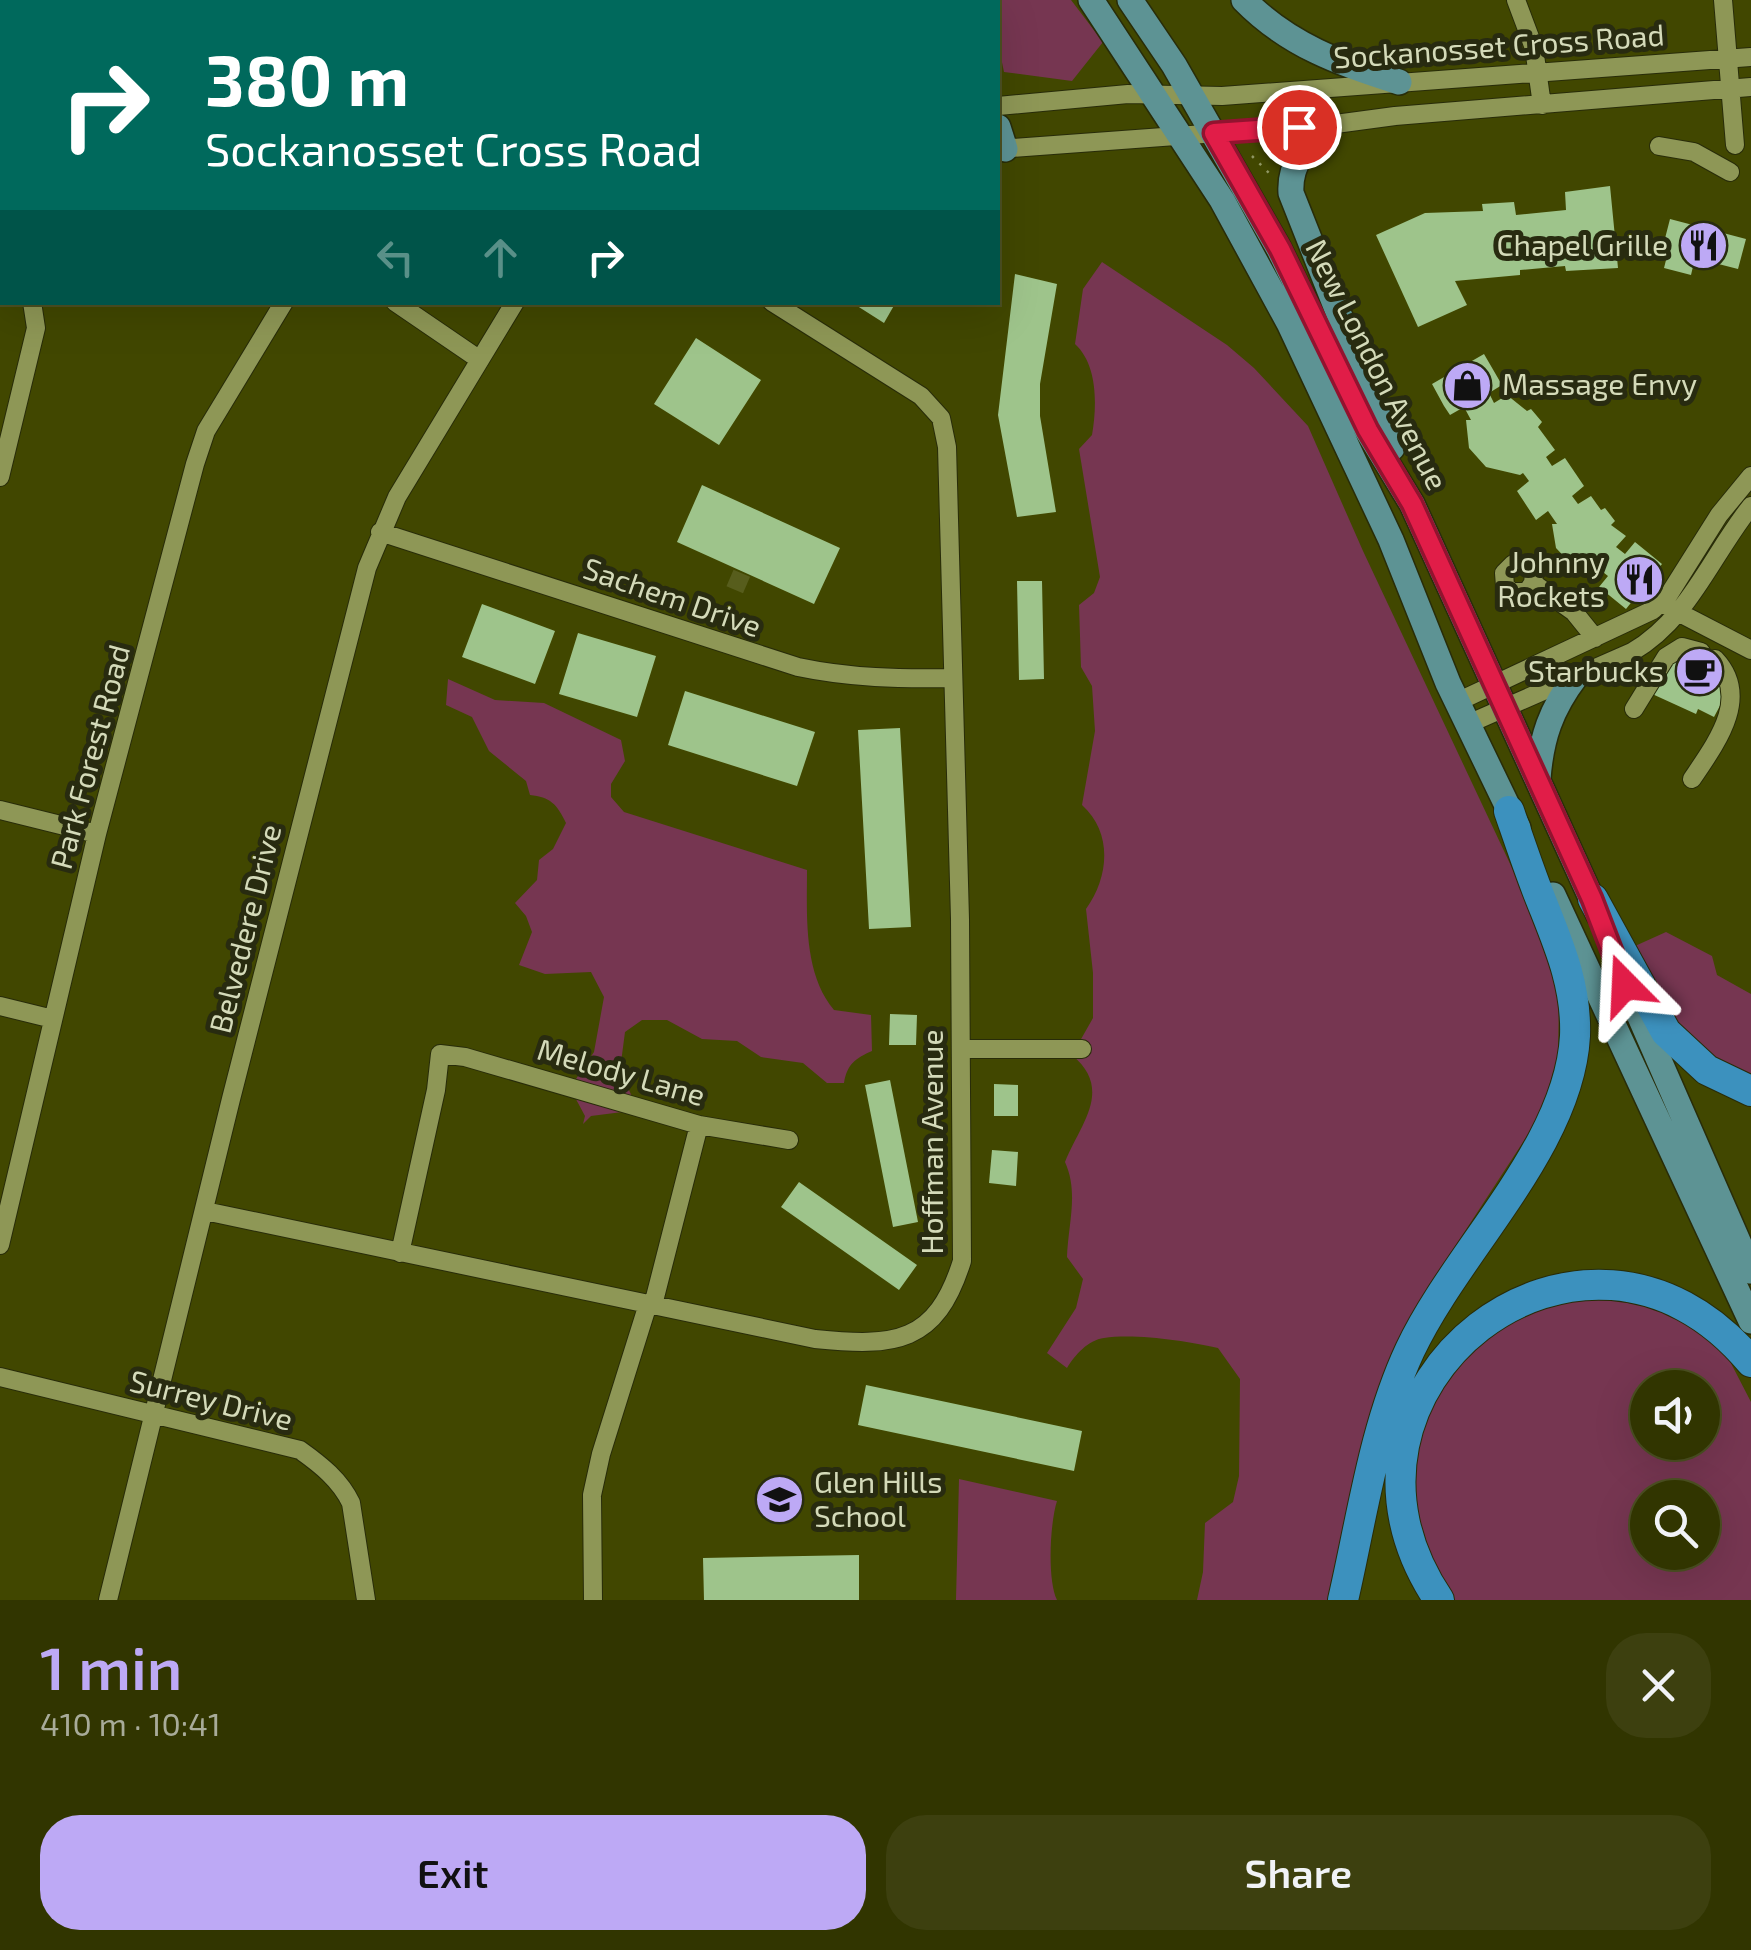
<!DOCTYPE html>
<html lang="en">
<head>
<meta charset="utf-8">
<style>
  :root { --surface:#313500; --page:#3d400f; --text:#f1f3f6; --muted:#a8ab99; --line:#4c5022; --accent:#bda9f5 }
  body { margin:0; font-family:"Exo 2",sans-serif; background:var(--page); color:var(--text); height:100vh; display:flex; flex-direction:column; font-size:38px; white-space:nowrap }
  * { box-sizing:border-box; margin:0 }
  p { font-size:32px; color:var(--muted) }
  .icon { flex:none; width:55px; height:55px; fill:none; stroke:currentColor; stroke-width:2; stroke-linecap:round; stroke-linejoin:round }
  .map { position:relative; height:1600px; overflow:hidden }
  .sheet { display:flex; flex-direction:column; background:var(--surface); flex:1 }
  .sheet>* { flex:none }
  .banner { position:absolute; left:0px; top:0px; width:1000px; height:305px; box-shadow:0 10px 40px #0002,0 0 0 2px var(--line); background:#00695c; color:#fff; overflow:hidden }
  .controls { position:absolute; left:1630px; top:1370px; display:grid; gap:20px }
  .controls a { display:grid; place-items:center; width:90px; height:90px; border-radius:50%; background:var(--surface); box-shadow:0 10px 40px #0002,0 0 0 2px var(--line); font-size:50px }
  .pin { position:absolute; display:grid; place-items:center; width:85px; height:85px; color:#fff; margin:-42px; border:5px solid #fff; border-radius:50%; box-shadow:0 2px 10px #0007 }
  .me { position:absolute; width:110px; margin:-55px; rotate:339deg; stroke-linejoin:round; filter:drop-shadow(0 0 8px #0008) }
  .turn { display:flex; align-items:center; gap:35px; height:210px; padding:0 40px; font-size:45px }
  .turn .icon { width:130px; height:130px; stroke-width:2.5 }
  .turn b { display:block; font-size:70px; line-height:85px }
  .lanes { display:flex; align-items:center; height:95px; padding:0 40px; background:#0003; justify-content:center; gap:50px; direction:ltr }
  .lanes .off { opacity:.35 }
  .round { display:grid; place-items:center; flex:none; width:105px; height:105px; border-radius:40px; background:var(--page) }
  .headline { display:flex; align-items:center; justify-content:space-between; height:170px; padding:0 40px }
  h1 { font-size:60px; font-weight:600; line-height:75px; color:var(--accent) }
  .button { display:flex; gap:20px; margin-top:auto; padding:20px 40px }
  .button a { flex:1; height:115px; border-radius:40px; background:var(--accent); color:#111; font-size:40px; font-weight:600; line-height:115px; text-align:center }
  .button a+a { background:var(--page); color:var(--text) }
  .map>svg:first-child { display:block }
</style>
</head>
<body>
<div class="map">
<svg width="1751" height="1600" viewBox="0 0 1751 1600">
  <rect width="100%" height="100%" fill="#414700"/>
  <path fill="#763651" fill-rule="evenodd" d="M988 0H1071L1103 42 1072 81 1004 72 998 43V2Z
    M1102 262 1227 345 1254 368 1308 426 1363 551 1535 917 1559 998 1558 1056 1540 1116 1424 1294 1395 1346 1366 1444 1329 1600H1197L1203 1572 1205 1523 1233 1502 1239 1476 1240 1379 1218 1348C1188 1341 1134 1333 1104 1338 1088 1340 1075 1355 1067 1368L1047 1353 1076 1308 1083 1279 1067 1257C1068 1224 1079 1193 1065 1162 1080 1124 1114 1090 1072 1055L1093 1018V973L1086 909C1109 877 1113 833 1082 805L1095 731 1092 686 1081 667 1079 605 1094 593 1100 577 1079 449 1092 435C1097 406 1098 365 1075 344L1083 289Z
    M448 679 495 700 544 703 621 740 625 761 611 784V797L624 812 807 870C807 915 803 973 834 1010L871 1015 872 1051C856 1058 847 1064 844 1083H827L803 1063 761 1057 737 1041 702 1039 667 1020H642L625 1032 620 1070 638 1110 591 1116 583 1124 585 1116 570 1088 594 1052 604 997 591 972 545 974 519 965 532 932 526 916 515 903 537 880 539 860 553 849 566 823C557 804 550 797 530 795L526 781 489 751 472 717 446 705Z
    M1666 932 1712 956 1717 975 1751 994V1091L1703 1066 1650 981 1635 946Z
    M1561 1291 1707 1317 1751 1402V1600H1444L1407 1477 1409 1448 1474 1333ZM1648 1388H1702V1442H1648ZM1648 1498H1702V1552H1648Z
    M959 1479 1057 1501C1050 1523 1047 1579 1057 1600H956Z"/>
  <path fill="#9ec48b" d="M1610 186 1618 268 1566 271 1565 266 1520 270V275L1455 281 1467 305 1418 327 1376 235 1425 213 1483 211 1482 204 1514 202 1516 215 1566 210 1565 192Z
    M1670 219 1746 239 1738 269 1695 258 1691 275 1664 268 1667 256 1661 254Z
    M1015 274 1057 284 1040 384V416L1056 512 1017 517 998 415Z
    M851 302H896L884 323Z
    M696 338 761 380 719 445 654 404Z
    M1484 354 1502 385 1489 393 1494 403 1507 395 1527 411 1531 409 1542 422 1538 427 1555 450 1546 457 1552 466 1565 458 1584 486 1572 496 1578 504 1591 496 1601 510 1605 508 1615 521 1611 525 1626 536 1616 547 1625 554 1635 542 1662 564 1626 609 1599 587 1608 576 1599 569 1597 571 1572 565 1556 548 1552 524H1557L1548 511 1536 520 1517 491 1529 481 1523 473 1520 475 1486 467 1469 448 1466 420H1471L1464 407 1450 415 1444 406 1432 384Z
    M702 485 840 548 814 604 677 542Z
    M1017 581H1042L1044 679 1019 680Z
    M482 604 555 631 535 684 462 657Z
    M578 633 656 656 637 717 559 694Z
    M1703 647 1718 654 1710 670 1733 681 1714 717 1698 709 1696 714 1650 693 1674 649 1695 662Z
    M685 691 815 732 797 786 668 745Z
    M900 728 911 927 869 929 858 730Z
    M890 1014 917 1015 916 1045H889Z
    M890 1080 918 1222 893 1227 865 1085Z
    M994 1084 1018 1085V1116H994Z
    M992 1150 1018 1152 1016 1186 989 1183Z
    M799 1182 917 1265 899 1290 781 1207Z
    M866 1385 1082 1431 1074 1471 858 1425Z
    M859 1555V1600H704L703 1558Z"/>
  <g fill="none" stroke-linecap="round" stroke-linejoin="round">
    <path stroke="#575d1c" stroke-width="18" stroke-dasharray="18 9" stroke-linecap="butt" d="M730 578 751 587"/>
    <defs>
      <path id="minor" d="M1 0 4 2
        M51 0 53 2
        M657 0 661 2
        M1516 0 1534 48 1542 105
        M1723 0 1735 145
        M998 106 1128 94 1222 96 1751 57
        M1659 146 1694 152 1730 172
        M998 149 1328 125 1395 116 1751 87
        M0 267 2 270
        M395 302 480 360
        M0 477 36 328 32 302
        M380 532 798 667C850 678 900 679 953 678
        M1533 583 1527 592H1512L1505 586 1504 573 1513 564 1528 566 1534 574 1533 583 1574 612 1595 638
        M1670 608 1751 650
        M1457 702 1653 610 1668 596 1719 515 1751 476
        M1634 709 1666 657 1682 647 1701 652
        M1468 724 1632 652C1689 619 1711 556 1751 506
        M1692 779C1717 742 1751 697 1715 659
        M0 810 97 834
        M0 1006 53 1019
        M962 1049H1082
        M205 1211 815 1339C895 1347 936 1344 962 1261L960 919 947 447 941 418 921 396 772 302
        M0 1245 97 834 195 464 206 431 284 302
        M400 1253 436 1090 440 1054 465 1057 699 1125 789 1140
        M653 1305 699 1125
        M0 1377 300 1450C321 1465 340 1480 351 1503L366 1600
        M108 1600 231 1099 367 568 397 497 515 302
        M593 1600 592 1495 601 1454 648 1304"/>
      <path id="major" d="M965 0 966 2
        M1091 0 1222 200 1289 323 1391 540 1448 683 1518 828
        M1130 0 1174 65 1279 249 1367 430 1412 504 1599 915
        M1244 0C1288 45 1341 64 1399 82
        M1328 125C1307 144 1289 163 1291 193L1392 448
        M998 127 1005 149
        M1538 779C1541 738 1551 709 1576 676
        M1553 895 1751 1321
        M1620 971 1751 1271"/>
      <path id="highway" d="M1593 899 1666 1032 1707 1070 1751 1091
        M1343 1600C1362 1518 1374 1427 1410 1350 1457 1250 1569 1147 1575 1036 1577 982 1556 939 1537 890 1527 864 1518 837 1509 811
        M1439 1600C1296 1389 1585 1162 1751 1362"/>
    </defs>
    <use href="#minor" stroke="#282c09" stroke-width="20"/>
    <use href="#major" stroke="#282c09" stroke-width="28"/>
    <use href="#highway" stroke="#282c09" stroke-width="32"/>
    <path stroke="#919764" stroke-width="2.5" stroke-dasharray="2.5 8" stroke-linecap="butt" d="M1252 156 1271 175"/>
    <use href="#minor" stroke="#8e9756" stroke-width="18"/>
    <use href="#major" stroke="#5d9394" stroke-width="25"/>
    <use href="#highway" stroke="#3c91be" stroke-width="30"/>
  </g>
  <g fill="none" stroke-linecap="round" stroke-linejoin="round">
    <defs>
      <path id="route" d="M1299 127 1214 133 1280 249 1368 430 1412 504 1592 899 1625 985"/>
    </defs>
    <use href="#route" stroke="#92132f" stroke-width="25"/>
    <use href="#route" stroke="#e11d48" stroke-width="18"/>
  </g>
  <defs>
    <symbol id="restaurant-disc" viewBox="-11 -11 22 22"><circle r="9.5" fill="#bda9f5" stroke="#282b10"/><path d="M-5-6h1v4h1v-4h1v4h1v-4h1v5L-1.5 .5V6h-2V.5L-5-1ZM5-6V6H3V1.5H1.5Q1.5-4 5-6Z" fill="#111"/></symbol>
    <symbol id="shop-disc" viewBox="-11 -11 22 22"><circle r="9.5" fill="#bda9f5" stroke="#282b10"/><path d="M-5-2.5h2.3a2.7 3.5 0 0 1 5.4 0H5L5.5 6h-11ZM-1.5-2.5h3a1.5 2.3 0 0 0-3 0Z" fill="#111"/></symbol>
    <symbol id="cafe-disc" viewBox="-11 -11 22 22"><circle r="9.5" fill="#bda9f5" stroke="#282b10"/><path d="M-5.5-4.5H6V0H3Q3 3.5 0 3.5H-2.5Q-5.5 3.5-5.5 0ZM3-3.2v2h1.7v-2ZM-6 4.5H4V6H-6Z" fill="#111"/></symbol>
    <symbol id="school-disc" viewBox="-11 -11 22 22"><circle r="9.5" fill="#bda9f5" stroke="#282b10"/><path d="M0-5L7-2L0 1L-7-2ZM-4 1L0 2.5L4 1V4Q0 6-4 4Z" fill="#111"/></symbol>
  </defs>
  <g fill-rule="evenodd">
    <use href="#restaurant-disc" x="1676" y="218" width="55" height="55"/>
    <use href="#shop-disc" x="1440" y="358" width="55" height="55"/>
    <use href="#restaurant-disc" x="1612" y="552" width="55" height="55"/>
    <use href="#cafe-disc" x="1672" y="644" width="55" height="55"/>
    <use href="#school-disc" x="752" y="1472" width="55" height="55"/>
  </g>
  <g text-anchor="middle" stroke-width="10" stroke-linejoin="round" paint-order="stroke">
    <g font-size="30" fill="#d4dab9" stroke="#282b10">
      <text transform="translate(1499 47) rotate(-4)" y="10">Sockanosset Cross Road</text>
      <text transform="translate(1376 365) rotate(63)" y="10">New London Avenue</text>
      <text transform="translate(672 598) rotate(19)" y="10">Sachem Drive</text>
      <text transform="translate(91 757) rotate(-75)" y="10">Park Forest Road</text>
      <text transform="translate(246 929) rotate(-76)" y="10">Belvedere Drive</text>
      <text transform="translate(621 1073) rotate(16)" y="10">Melody Lane</text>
      <text transform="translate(933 1142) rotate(-90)" y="10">Hoffman Avenue</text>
      <text transform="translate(211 1401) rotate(14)" y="10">Surrey Drive</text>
    </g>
    <g font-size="30" fill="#d4dab9" stroke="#282b10" text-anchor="end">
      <text x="1668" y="256">Chapel Grille</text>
      <text x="1502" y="395" text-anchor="start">Massage Envy</text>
      <text x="1605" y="573">Johnny<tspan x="1605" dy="34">Rockets</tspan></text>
      <text x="1664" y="682">Starbucks</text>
      <text x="814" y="1493" text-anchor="start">Glen Hills<tspan x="814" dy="34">School</tspan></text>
    </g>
  </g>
</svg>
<div class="controls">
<a><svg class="icon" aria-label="sound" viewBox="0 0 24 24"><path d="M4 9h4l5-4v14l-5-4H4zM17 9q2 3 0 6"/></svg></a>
<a><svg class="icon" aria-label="search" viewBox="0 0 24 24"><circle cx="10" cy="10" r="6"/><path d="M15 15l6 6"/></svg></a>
</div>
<div class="pin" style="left:1299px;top:127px;background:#d93025"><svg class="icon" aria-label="arrive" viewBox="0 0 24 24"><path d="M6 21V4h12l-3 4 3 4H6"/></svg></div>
<svg class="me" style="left:1625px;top:985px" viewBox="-20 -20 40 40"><path d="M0-17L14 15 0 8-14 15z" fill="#e11d48" stroke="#fff" stroke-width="4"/></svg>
<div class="banner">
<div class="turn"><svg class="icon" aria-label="right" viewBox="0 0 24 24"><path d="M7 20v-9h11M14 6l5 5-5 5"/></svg><div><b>380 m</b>Sockanosset Cross Road</div></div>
<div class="lanes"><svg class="icon off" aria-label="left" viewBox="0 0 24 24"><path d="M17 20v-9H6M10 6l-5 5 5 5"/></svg><svg class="icon off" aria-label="ahead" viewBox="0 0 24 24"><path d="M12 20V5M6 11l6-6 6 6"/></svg><svg class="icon" aria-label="right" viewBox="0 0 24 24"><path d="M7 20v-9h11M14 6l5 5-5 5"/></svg></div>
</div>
</div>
<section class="sheet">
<div class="headline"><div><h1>1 min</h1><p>410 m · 10:41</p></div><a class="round"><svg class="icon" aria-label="close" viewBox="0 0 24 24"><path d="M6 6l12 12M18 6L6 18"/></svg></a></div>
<div class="button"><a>Exit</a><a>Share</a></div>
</section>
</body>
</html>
